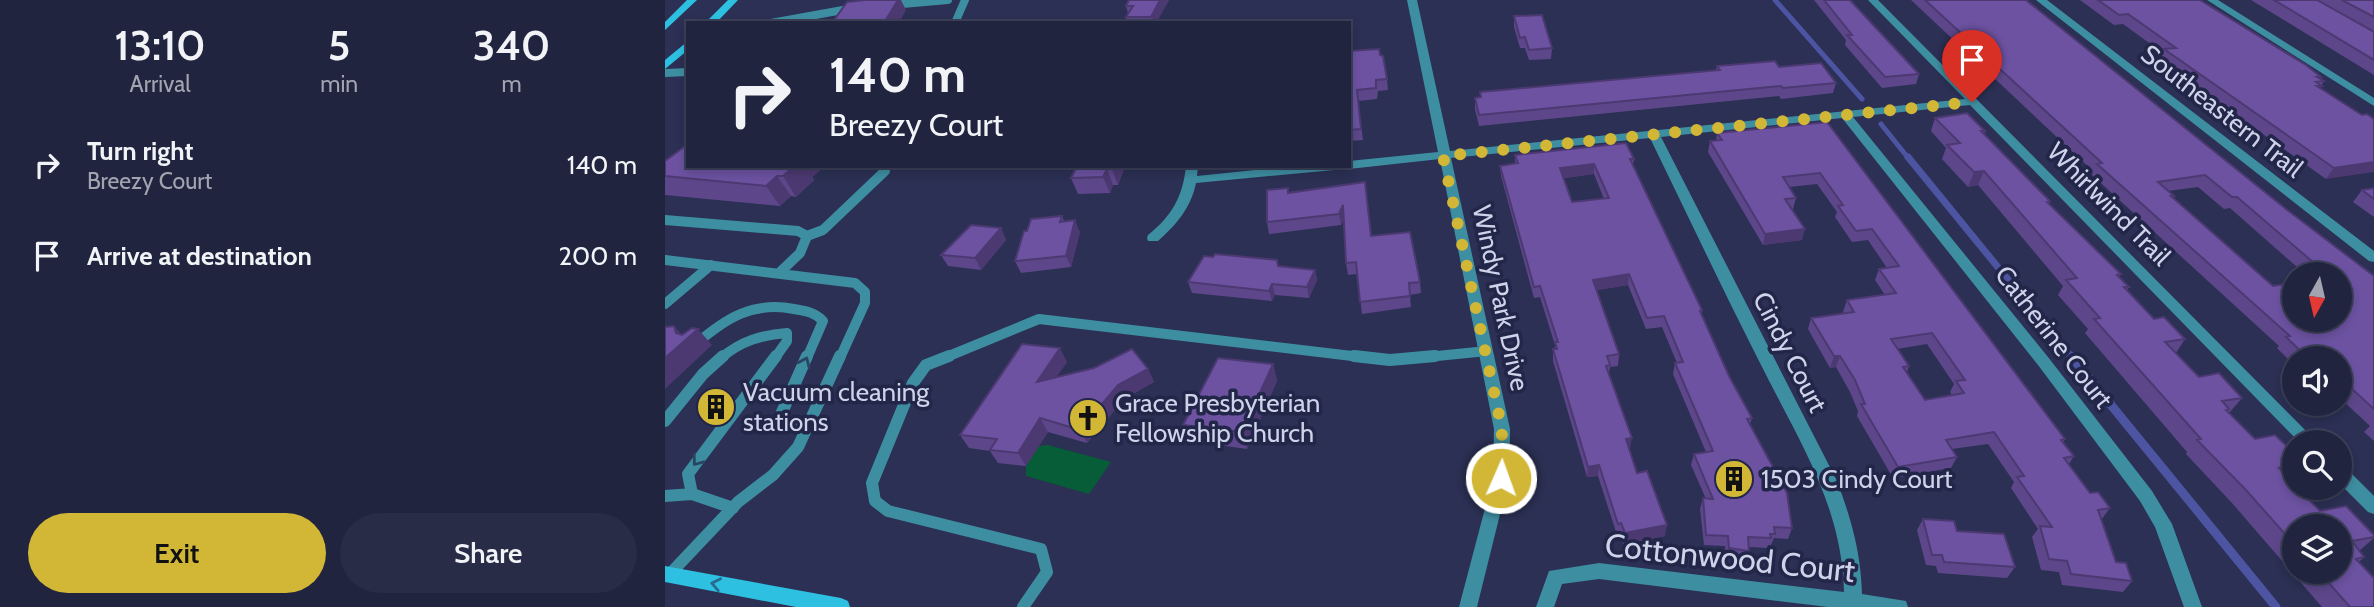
<!DOCTYPE html>
<html lang="en">
<head>
<meta charset="utf-8">
<style>
  :root { --surface:#20243f; --page:#282c46; --text:#f1f3f6; --muted:#a2a4b0; --line:#3d4159; --accent:#d2b736 }
  body { margin:0; font-family:Cabin,sans-serif; background:var(--page); color:var(--text); height:100vh; display:flex; flex-direction:column; font-size:26px; white-space:nowrap }
  * { box-sizing:border-box; margin:0 }
  p { font-size:23px; color:var(--muted) }
  .icon { flex:none; width:38px; height:38px; fill:none; stroke:currentColor; stroke-width:2; stroke-linecap:round; stroke-linejoin:round }
  .map { position:relative; flex:1; overflow:hidden }
  .drawer { display:flex; flex-direction:column; background:var(--surface); width:665px }
  .drawer>* { flex:none }
  .top-card { position:absolute; left:21px; top:21px; width:665px; height:147px; border-radius:0px; box-shadow:0 4px 10px #0003,0 0 0 2px var(--line); background:#20243f; color:var(--text); overflow:hidden }
  .needle { width:46px; rotate:188deg }
  .buttons { position:absolute; left:1617px; top:262px; display:grid; gap:14px }
  .buttons a { display:grid; place-items:center; width:70px; height:70px; border-radius:50%; background:var(--surface); box-shadow:0 4px 10px #0003,0 0 0 2px var(--line); font-size:35px }
  .pin { position:absolute; display:grid; place-items:center; width:60px; height:60px; color:#fff; margin:-72px -30px; border-radius:50% 50% 50% 0; rotate:-45deg; box-shadow:0 0 7px #0007 }
  .pin .icon { rotate:45deg }
  .me { position:absolute; width:77px; margin:-38px; rotate:2deg; stroke-linejoin:round; filter:drop-shadow(0 0 5px #0008) }
  .turn { display:flex; align-items:center; gap:24px; height:147px; padding:0 28px; font-size:32px }
  .turn .icon { width:91px; height:91px; stroke-width:2.5 }
  .turn b { display:block; font-size:49px; line-height:60px }
  .eta { display:flex; justify-content:space-evenly; align-items:center; height:119px; text-align:center }
  .eta b { font-size:42px; font-weight:600; line-height:49px }
  .primary-button { display:flex; gap:14px; margin-top:auto; padding:14px 28px }
  .primary-button a { flex:1; height:80px; border-radius:42px; background:var(--accent); color:#111; font-size:28px; font-weight:600; line-height:80px; text-align:center }
  .primary-button a+a { background:var(--page); color:var(--text) }
  ul { padding:0; list-style:none }
  li { display:flex; align-items:center; gap:21px; height:91px; padding:0 28px }
  li div { flex:1 }
  li b { display:block; font-size:26px }
  li em { font-style:normal }
  main { display:flex; flex:1; min-height:0 }
  .map>svg:first-child { display:block }
</style>
</head>
<body>
<main>
<section class="drawer">
<div class="eta">
<div><b>13:10</b><p>Arrival</p></div>
<div><b>5</b><p>min</p></div>
<div><b>340</b><p>m</p></div>
</div>
<ul>
<li><svg class="icon" aria-label="right" viewBox="0 0 24 24"><path d="M7 20v-9h11M14 6l5 5-5 5"/></svg><div><b>Turn right</b><p>Breezy Court</p></div><em>140 m</em></li>
<li><svg class="icon" aria-label="arrive" viewBox="0 0 24 24"><path d="M6 21V4h12l-3 4 3 4H6"/></svg><div><b>Arrive at destination</b></div><em>200 m</em></li>
</ul>
<div class="primary-button"><a>Exit</a><a>Share</a></div>
</section>
<div class="map">
<svg width="1709" height="607" viewBox="0 0 1709 607">
  <rect width="100%" height="100%" fill="#2b3054"/>
  <path fill="#065d37" d="M383 445 446 462 424 494 361 476V466L374 446Z"/>
  <g fill="none" stroke-linecap="round" stroke-linejoin="round">
    <path stroke="#4d54a2" stroke-width="5" d="M1110 0 1197 99
      M1216 124 1244 159"/>
    <path stroke="#4d54a2" stroke-width="7" d="M1243 157 1407 358"/>
    <path stroke="#4d54a2" stroke-width="9" d="M1406 356 1611 607"/>
    <path stroke="#3e8ea2" stroke-width="8" d="M226 5 283 0
      M106 23 189 8
      M290 23 300 0
      M0 73 23 72"/>
    <path stroke="#3e8ea2" stroke-width="10" d="M0 220 133 231 142 236 135 253 115 272
      M142 236 158 230 220 171
      M0 260 190 283 200 292V303L175 358
      M0 304 46 265
      M31 344C61 318 88 301 129 309 140 311 150 312 158 321L142 358
      M56 358C76 341 96 335 122 333V341L110 358
      M279 358 374 319 704 358
      M752 358 822 351"/>
    <path stroke="#3e8ea2" stroke-width="12" d="M142 356 114 419 143 426
      M284 356 261 365 248 383 207 483 210 501 223 511 376 549 382 572 358 607
      M689 356 725 360 770 356
      M0 421 38 374 58 356
      M27 494 23 474 111 356
      M0 496 27 494 68 508
      M4 575 73 502 108 475 133 447 175 356"/>
    <path fill="#3e8ea2" fill-rule="evenodd" d="M742 0H752L785 151 1300 99 1203 0H1213L1653 443H1635L1305 105 1188 117 1383 357 1487 491 1507 524 1537 607H1519L1490 527 1475 501 1373 365 1177 118 996 137 1171 479C1186 517 1196 553 1197 594L1241 601 1243 607H1163L934 579 897 584 889 607H871L884 571 934 563 1179 592C1177 503 1131 436 1093 359 1056 286 1021 212 985 138L786 158 845 429 844 478 812 607H794L828 478 829 429 775 159 684 169 679 166H684V161L773 152Z
      M1371 0H1382L1709 251V262L1704 261Z
      M1542 0H1553L1709 98V106Z
      M521 166H533L532 176 630 166H675L669 170 531 183C526 208 511 225 493 241H483L482 238 483 235C507 216 518 196 521 166Z
      M1675 466 1681 468 1709 496V514L1703 512 1675 484Z"/>
    <path fill="#2dc0e1" fill-rule="evenodd" d="M22 0H32L0 30V22Z
      M63 0H73L51 23H40Z
      M23 41V50L0 69V60Z
      M0 566 176 598 183 601 185 607H131L0 582Z"/>
  </g>
  <path fill="#5d478a" fill-rule="evenodd" d="M504 0 491 23H462L461 17 463 13 461 6Z
    M1149 0H1185L1254 74 1251 84 1217 88 1180 45 1181 40Z
    M1246 0H1361L1621 209 1709 276V441L1699 432 1705 426 1675 398V359H1629V365L1612 348 1614 346 1427 175 1428 171ZM1533 187 1559 209 1565 208 1641 275H1675L1629 320 1508 198 1509 196 1503 191Z
    M1415 0H1535L1656 77 1655 79 1659 81 1655 88 1697 115 1709 119 1661 179 1494 60 1498 53 1458 24 1449 25Z
    M1586 0H1652L1709 32V75Z
    M1653 0H1709V31Z
    M849 16 887 48 886 59 864 60 860 48H855L849 27Z
    M684 51 715 55 722 79 723 90 713 91 712 99 693 101 698 140 684 141Z
    M1052 66 1114 67 1171 83 1168 93 1116 99 1114 96 814 126 810 109V98L815 97V92L1051 70Z
    M1270 118 1320 131 1319 134 1385 201 1384 204 1456 274 1454 277 1464 287 1462 290 1489 319 1520 339 1511 353 1534 377 1577 398 1565 412 1564 413 1625 477H1623L1655 511 1709 535V538L1694 551 1699 557 1694 562 1709 607H1657L1567 503 1521 454 1522 452 1420 333 1423 329 1393 295 1398 286 1313 185 1303 187 1277 159 1281 148 1266 131ZM1629 527 1675 572H1629Z
    M1162 122 1400 439 1398 442 1409 456 1404 464 1425 493 1445 508 1436 520 1451 562 1467 581 1458 592 1397 585 1394 572 1376 570 1367 537 1373 529 1346 488 1349 482 1323 444 1287 449 1292 457 1286 468 1228 478 1192 416 1193 411 1185 392 1171 367 1165 368 1143 329 1146 318 1179 314 1178 312 1182 300 1220 295 1210 280 1214 269 1222 268 1203 240 1187 242 1170 217 1172 212 1152 184 1124 187 1131 198 1128 209H1127L1137 240 1098 245 1043 152 1045 141H1051L1052 133ZM1262 344 1289 384 1285 392 1287 395 1260 400 1242 372 1244 366 1232 349Z
    M850 155 969 159 968 165 1037 310V315L1064 376 1087 418 1085 424 1127 528 1123 539 1109 538 1106 545H1103L1102 548 1084 547V551L1081 561 1061 559 1060 546 1039 545 1035 509 1038 498 1041 499 1026 465 1029 454 1041 452 1008 374 1010 363H1012L997 327 981 329 963 285 932 290 954 354 953 366 945 367 944 373 965 449H964L972 473 1000 536 958 544 955 534 952 535 933 476 922 477 888 361V349H890V345L875 297 869 298 836 176 835 166 850 164ZM929 174 939 199 907 202 899 178Z
    M0 161 158 168 147 177 149 180 131 197 126 196 115 206 0 195Z
    M407 166H460L453 185H448L445 193 413 194 406 178 409 172Z
    M700 182 706 236 755 282 756 293 745 295 746 307 697 314 692 274 683 275 681 263 679 219 676 225 604 234 602 222 623 188 624 192Z
    M1709 188V217L1688 202 1697 190Z
    M397 216 399 221 415 232 406 267 356 273 350 261 362 231Z
    M336 228 341 240 316 270 283 266 276 255Z
    M613 266 650 270 652 280 644 298 610 295 607 301 527 293 523 282Z
    M402 362 391 377 483 369 489 382 459 399 422 443 383 432 361 466 333 463 325 451 304 448 295 435Z
    M608 364 612 381 582 449 525 441 518 425Z
    M1258 519 1292 531 1350 567 1342 578 1273 573 1271 566 1261 565 1252 530Z"/>
  <path fill="#4c3971" d="M233 0H236L241 10 234 23H219Z
    M495 0H504L491 23H488L486 17Z
    M1709 162V172L1661 179 1669 168Z
    M929 164V174L895 179V168Z
    M129 166H156L158 168 147 177 149 180 131 197 118 176Z
    M448 166H460L453 185 447 169Z
    M442 169 448 185 445 193 438 177Z
    M1319 171 1313 185 1303 187 1309 172Z
    M112 176 126 196 115 206 101 186Z
    M678 205 680 216 676 225 674 214Z
    M410 220 415 232 406 267 401 256Z
    M336 228 341 240 316 270 310 258Z
    M1140 229 1137 240 1098 245 1100 234Z
    M650 270 652 280 644 298 642 287Z
    M964 274 963 285 928 291V280Z
    M607 284 610 295 607 301 604 291Z
    M9 326 21 339 33 329 47 345 0 389V358L11 333Z
    M395 348 402 362 379 395 372 382Z
    M1169 356H1175L1171 367 1165 368Z
    M608 364 612 381 582 449 577 432Z
    M483 369 489 382 459 399 422 443 415 430 453 385Z
    M375 418 383 432 361 466 353 453Z
    M967 438 965 449 959 450 961 439Z
    M934 465 933 476 922 477 923 467Z
    M1629 465V472L1625 477 1600 482 1614 468Z
    M1002 525 1000 536 958 544 960 533Z"/>
  <path fill="#6c52a1" stroke="#4c3971" stroke-width="2" fill-rule="evenodd" d="M200 0H233L219 23H167L182 2Z
    M464 0H495L486 17H461L468 6H461Z
    M1159 0H1185L1254 74 1220 77 1182 35H1187Z
    M1260 0H1361L1621 209 1709 276V409L1675 378V359H1644L1621 337 1625 336 1432 164 1437 163ZM1540 175 1567 197H1572L1663 275H1675V320H1629V283L1608 286 1506 196H1509L1493 182Z
    M1433 0H1535L1641 65 1656 77H1652L1659 81 1651 82 1657 86H1652L1697 115 1702 114 1709 119V162L1669 168 1499 49 1511 48 1463 14 1454 15Z
    M1609 0H1652L1709 32V60Z
    M1677 0H1709V17Z
    M877 15 887 48 864 50 860 37 855 38 849 16Z
    M714 49 715 55 718 56 722 79 711 80V88L692 90 696 129 684 130V51Z
    M1110 61 1114 67 1156 63 1171 83 1118 88 1116 86 814 115 810 98 816 97 815 92 1055 70 1052 66Z
    M1302 113 1320 131H1316L1385 201 1382 202 1456 274 1452 275 1464 287H1459L1489 319 1499 317 1520 339 1500 342 1534 377 1554 373 1577 398 1557 401 1564 409 1561 410 1590 439 1610 435 1629 453V465L1614 468 1629 484V488H1633L1655 511 1681 506 1709 535V537L1687 541 1699 557 1691 559 1709 578V607H1685L1654 572H1675V527H1629V544L1580 489 1532 440 1536 439 1429 319 1435 318 1401 280 1412 278 1319 171 1309 172 1282 145 1295 143 1270 118Z
    M1162 122 1400 439 1396 440 1409 456 1399 458 1425 493 1433 492 1445 508 1433 510 1451 562 1461 563 1467 581 1406 574 1402 561 1384 559 1375 526 1387 527 1352 477 1359 476 1329 432 1281 440 1292 457 1233 467 1196 404H1200L1190 380 1175 356H1169L1146 318 1189 312 1182 300 1231 293 1214 269 1234 266 1207 229 1191 231 1173 206 1178 205 1155 173 1118 177 1131 198 1120 199 1140 229 1100 234 1045 141 1057 140 1052 133ZM1267 333 1300 380 1291 381 1299 393 1260 400 1238 367 1244 366 1226 339Z
    M961 143 969 159H965L1037 310 1035 311 1064 376 1087 418 1082 419 1122 493 1127 528 1109 527 1110 534H1105L1106 538 1083 537 1084 551 1064 548 1063 536 1041 535 1038 498 1048 499 1029 454 1048 451 1010 363 1018 362 999 316 982 318 964 274 928 280 954 354 942 356 945 365 941 366 967 438 961 439 972 473 982 471 1002 525 960 533 956 523 953 524 934 465 923 467 888 349H892L890 342H893L875 286 869 287 835 166 853 163 850 155ZM929 164 944 198 907 202 895 168Z
    M23 144V166H129L118 176H112L101 186 0 176V161Z
    M412 166H448L447 169H442L438 177 406 178Z
    M700 182 706 236 745 232 755 282 744 283 745 296 695 302 691 262 681 263 678 205 674 214 602 222V190L623 188V193Z
    M1709 188V199L1697 190Z
    M397 216 395 222 410 220 401 256 350 261 359 231H362L366 219Z
    M306 225 336 228 310 258 276 255Z
    M550 254 612 260 613 266 650 270 642 287 607 284 604 291 523 282 539 256 548 257Z
    M9 326 11 333 17 335 27 328 33 329 0 358V327Z
    M357 344 395 348 372 382 429 368 467 349 483 369 453 385 415 430 375 418 353 453 325 450 332 439 295 435Z
    M553 358 608 364 577 432 518 425Z
    M1258 519 1289 521 1292 531 1339 534 1350 567 1279 562 1277 555H1267Z"/>
  <defs><path id="oneway-chevron" d="M-2-3.5L2.5 0L-2 3.5" fill="none" stroke-width="1.6" stroke-linecap="round" stroke-linejoin="round" transform="scale(1.75)"/></defs>
  <g stroke="#2a4563">
    <use href="#oneway-chevron" transform="translate(140 362) rotate(-66)"/>
    <use href="#oneway-chevron" transform="translate(32 461) rotate(127)"/>
  </g>
  <use stroke="#276b8d" href="#oneway-chevron" transform="translate(51 584) rotate(-169)"/>
  <g fill="none" stroke-linecap="round" stroke-linejoin="round">
    <path stroke="#d2b736" stroke-width="12" stroke-dasharray="0 21.6" d="M836 478 837 429 778 156 1307 102"/>
  </g>
  <defs>
    <symbol id="building-disc" viewBox="-11 -11 22 22"><circle r="9.5" fill="#d2b736" stroke="#222648"/><path d="M-4-6H4V6H1V3H-1V6H-4ZM-2.5-4.3h1.7v1.8h-1.7ZM.8-4.3h1.7v1.8H.8ZM-2.5-1h1.7V.8h-1.7ZM.8-1h1.7V.8H.8Z" fill="#111"/></symbol>
    <symbol id="church-disc" viewBox="-11 -11 22 22"><circle r="9.5" fill="#d2b736" stroke="#222648"/><path d="M-1.2-6h2.4v3.5h3.3v2.4h-3.3V6h-2.4V-.1h-3.3v-2.4h3.3Z" fill="#111"/></symbol>
  </defs>
  <g fill-rule="evenodd">
    <use href="#building-disc" x="29" y="385" width="44" height="44"/>
    <use href="#church-disc" x="401" y="396" width="44" height="44"/>
    <use href="#building-disc" x="1047" y="457" width="44" height="44"/>
  </g>
  <g text-anchor="middle" stroke-width="7" stroke-linejoin="round" paint-order="stroke">
    <g font-size="26" fill="#cfd3ea" stroke="#222648">
      <text transform="translate(1557 111) rotate(38)" y="9">Southeastern Trail</text>
      <text transform="translate(1444 204) rotate(45)" y="9">Whirlwind Trail</text>
      <text transform="translate(836 298) rotate(78)" y="9">Windy Park Drive</text>
      <text transform="translate(1389 337) rotate(52)" y="9">Catherine Court</text>
      <text transform="translate(1125 352) rotate(63)" y="9">Cindy Court</text>
    </g>
    <g font-size="26" fill="#cfd3ea" stroke="#222648" text-anchor="start">
      <text x="78" y="401">Vacuum cleaning<tspan x="78" dy="30">stations</tspan></text>
      <text x="450" y="412">Grace Presbyterian<tspan x="450" dy="30">Fellowship Church</tspan></text>
      <text x="1096" y="488">1503 Cindy Court</text>
    </g>
    <g font-size="32" fill="#cfd3ea" stroke="#222648">
      <text transform="translate(1065 558) rotate(6)" y="11">Cottonwood Court</text>
    </g>
  </g>
</svg>
<div class="buttons">
<a><svg class="needle" viewBox="-14 -14 28 28"><path d="M0-13l5 13h-10z" fill="#e53935"/><path d="M0 13l5-13h-10z" fill="#a2a4b0"/></svg></a>
<a><svg class="icon" aria-label="sound" viewBox="0 0 24 24"><path d="M4 9h4l5-4v14l-5-4H4zM17 9q2 3 0 6"/></svg></a>
<a><svg class="icon" aria-label="search" viewBox="0 0 24 24"><circle cx="10" cy="10" r="6"/><path d="M15 15l6 6"/></svg></a>
<a><svg class="icon" aria-label="layers" viewBox="0 0 24 24"><path d="M12 4l9 5-9 5-9-5zM3 14l9 5 9-5"/></svg></a>
</div>
<div class="pin" style="left:1307px;top:102px;background:#d93025"><svg class="icon" aria-label="arrive" viewBox="0 0 24 24"><path d="M6 21V4h12l-3 4 3 4H6"/></svg></div>
<svg class="me" style="left:836px;top:478px" viewBox="-20 -20 40 40"><circle r="17" fill="#d2b736" stroke="#fff" stroke-width="3"/><path d="M0-11L8 9 0 5-8 9z" fill="#fff"/></svg>
<div class="top-card">
<div class="turn"><svg class="icon" aria-label="right" viewBox="0 0 24 24"><path d="M7 20v-9h11M14 6l5 5-5 5"/></svg><div><b>140 m</b>Breezy Court</div></div>
</div>
</div>
</main>
</body>
</html>
